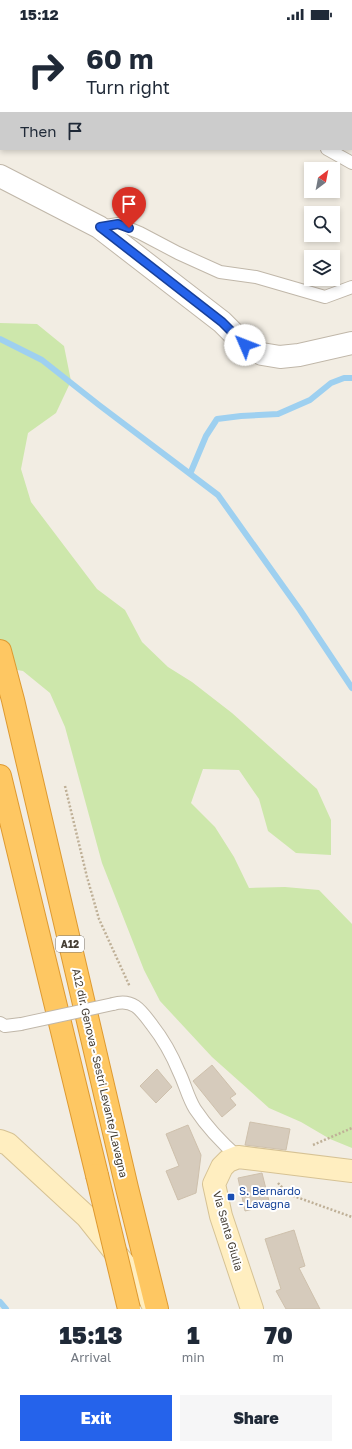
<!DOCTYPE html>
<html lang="en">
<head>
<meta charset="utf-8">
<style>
  :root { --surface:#fff; --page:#f6f6f7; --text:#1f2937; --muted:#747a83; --accent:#2563eb }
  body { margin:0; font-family:"Golos Text",sans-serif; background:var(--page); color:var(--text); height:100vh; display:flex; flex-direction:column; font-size:15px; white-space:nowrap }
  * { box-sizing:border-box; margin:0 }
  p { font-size:13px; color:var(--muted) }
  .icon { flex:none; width:22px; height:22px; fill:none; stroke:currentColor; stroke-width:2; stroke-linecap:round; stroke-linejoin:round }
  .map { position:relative; height:1281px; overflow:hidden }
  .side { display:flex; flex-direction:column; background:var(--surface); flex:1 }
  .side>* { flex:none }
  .banner { position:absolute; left:0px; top:0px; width:352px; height:122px; box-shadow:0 2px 6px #0003; background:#fff; color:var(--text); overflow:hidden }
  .needle { width:26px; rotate:32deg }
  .buttons { position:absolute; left:304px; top:134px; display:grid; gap:8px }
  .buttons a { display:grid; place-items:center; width:36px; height:36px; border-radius:0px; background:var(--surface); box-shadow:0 2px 6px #0003; font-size:20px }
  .pin { position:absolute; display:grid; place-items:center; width:34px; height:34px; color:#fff; margin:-41px -17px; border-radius:50% 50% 50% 0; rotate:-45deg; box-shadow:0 0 4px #0007 }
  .pin .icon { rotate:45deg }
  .me { position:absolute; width:44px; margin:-22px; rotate:314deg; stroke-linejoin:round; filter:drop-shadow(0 0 3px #0008) }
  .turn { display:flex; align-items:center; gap:14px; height:84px; padding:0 20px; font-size:18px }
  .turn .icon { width:52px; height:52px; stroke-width:2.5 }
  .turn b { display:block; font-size:28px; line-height:34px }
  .then { display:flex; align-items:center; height:38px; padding:0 20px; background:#0003; gap:8px; font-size:15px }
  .eta { display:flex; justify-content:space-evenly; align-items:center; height:68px; text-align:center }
  .eta b { font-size:24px; font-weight:800; line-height:28px }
  .primary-button { display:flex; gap:8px; margin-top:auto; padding:8px 20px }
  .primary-button a { flex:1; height:46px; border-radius:0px; background:var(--accent); color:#fff; font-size:16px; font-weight:800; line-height:46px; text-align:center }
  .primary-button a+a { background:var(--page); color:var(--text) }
  .status { display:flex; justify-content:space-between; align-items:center; height:28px; padding:0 20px; background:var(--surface); direction:ltr }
  .status svg { height:11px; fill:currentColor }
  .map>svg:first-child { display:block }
</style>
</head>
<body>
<div class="status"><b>15:12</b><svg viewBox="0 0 49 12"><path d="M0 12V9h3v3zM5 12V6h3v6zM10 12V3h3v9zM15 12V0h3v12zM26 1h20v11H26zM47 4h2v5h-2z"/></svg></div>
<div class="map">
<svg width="352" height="1281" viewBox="0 0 352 1281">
  <rect width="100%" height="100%" fill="#f2ede3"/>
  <path fill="#cde7ab" d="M0 295 37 296 64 318 71 353 56 385 28 405 21 441 31 474 97 561 125 582 142 614 168 639 192 654 232 685 317 761 331 792V827L296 825 268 803 259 771 239 742 203 741 191 775 215 799 234 829 249 860 285 859 319 862 352 896V1120L330 1111 301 1094 269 1080 212 1029 160 973 144 942 102 835 65 699 50 665 23 643 0 639Z"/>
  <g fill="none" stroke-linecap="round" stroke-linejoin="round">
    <path stroke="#9ed0f0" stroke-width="6" d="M0 311 42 332 99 377 218 467 300 582 352 660
      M190 446 206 408 217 391 241 388 278 386 310 372 331 355 344 350H352
      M0 1274 6 1281"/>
  </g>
  <path fill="#d6cbbc" stroke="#cec0ac" d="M212 1037 236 1066 230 1070 236 1077 222 1089 193 1053Z
    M157 1041 172 1059 156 1075 140 1058Z
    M250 1094 290 1101 286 1122 245 1117Z
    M188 1097 201 1127 198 1151 196 1165 178 1172 166 1143 179 1138 166 1106Z
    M262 1145 270 1177 245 1183 238 1150Z
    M294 1202 305 1238 299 1240 320 1281H286L276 1263 281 1261 265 1211Z"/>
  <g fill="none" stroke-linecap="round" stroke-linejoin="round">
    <defs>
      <path id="lane" d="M351 52H352
        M327 121 352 135
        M99 199 118 196 140 205 178 225 220 244 256 249 325 269 352 259
        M113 976C133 970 141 982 152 997 163 1011 172 1027 179 1044 185 1056 188 1070 195 1081 207 1099 222 1115 238 1129
        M0 995 5 998 21 996"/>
      <path id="street" d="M0 148 99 199 222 294 245 317 262 326 280 329 299 327 352 315"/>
      <path id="secondary" d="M0 1113 8 1116 87 1189 145 1262 155 1281
        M252 1281 221 1188 214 1156 222 1139 228 1133 238 1129 352 1143"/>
      <path id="highway" d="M0 623 13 672 127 1160 157 1281
        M0 748 97 1147"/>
    </defs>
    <use href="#lane" stroke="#c0b7a9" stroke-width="14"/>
    <use href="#street" stroke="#c0b7a9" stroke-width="24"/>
    <use href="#secondary" stroke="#d6c294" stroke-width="24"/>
    <use href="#highway" stroke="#de9a31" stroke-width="24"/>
    <path stroke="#bfb097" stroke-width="2.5" stroke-dasharray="2 2" stroke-linecap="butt" d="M65 758 87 849 99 891 130 959
      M313 1117 352 1100
      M278 1155 288 1166 352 1189"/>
    <use href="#lane" stroke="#fff" stroke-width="12"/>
    <use href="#street" stroke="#fff" stroke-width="22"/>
    <use href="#secondary" stroke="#ffeec0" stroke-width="22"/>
    <use href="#highway" stroke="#fec762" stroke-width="22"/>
    <defs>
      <path id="lane-bridge" d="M21 996 113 976"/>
      <path id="highway-bridge" d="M97 1147 129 1281"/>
    </defs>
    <use href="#lane-bridge" stroke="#c0b7a9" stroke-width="14" stroke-linecap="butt"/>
    <use href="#highway-bridge" stroke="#de9a31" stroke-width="24" stroke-linecap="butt"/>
    <use href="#lane-bridge" stroke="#fff" stroke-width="12"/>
    <use href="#highway-bridge" stroke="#fec762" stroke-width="22"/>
  </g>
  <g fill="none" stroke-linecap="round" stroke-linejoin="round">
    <defs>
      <path id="route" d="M129 200 118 196 100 199 222 294 245 317"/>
    </defs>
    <use href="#route" stroke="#184099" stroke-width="10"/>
    <use href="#route" stroke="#2563eb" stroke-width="7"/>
  </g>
  <rect fill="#1a4fb4" stroke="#fff" stroke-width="1.5" x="227" y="1165" width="8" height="8" rx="2"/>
  <g text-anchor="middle" stroke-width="4" stroke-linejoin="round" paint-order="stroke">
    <rect fill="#fff" stroke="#7c7770" stroke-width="1" x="56" y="908" width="28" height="16" rx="3"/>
    <g font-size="10" font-weight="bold" fill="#443d33">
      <text x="70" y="920">A12</text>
    </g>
    <g font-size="11" fill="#443d33" stroke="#fff">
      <text transform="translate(100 1045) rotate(77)" y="4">A12 dir. Genova - Sestri Levante/Lavagna</text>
      <text transform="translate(228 1203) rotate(74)" y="4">Via Santa Giulia</text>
    </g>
    <g font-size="11" fill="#164399" stroke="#fff" text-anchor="start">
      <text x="239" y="1167">S. Bernardo<tspan x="239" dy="13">- Lavagna</tspan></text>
    </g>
  </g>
</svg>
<div class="buttons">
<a><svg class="needle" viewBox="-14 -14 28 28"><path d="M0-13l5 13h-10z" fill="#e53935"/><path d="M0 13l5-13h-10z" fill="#747a83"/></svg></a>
<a><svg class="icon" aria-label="search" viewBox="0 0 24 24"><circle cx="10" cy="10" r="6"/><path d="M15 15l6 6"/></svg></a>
<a><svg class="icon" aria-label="layers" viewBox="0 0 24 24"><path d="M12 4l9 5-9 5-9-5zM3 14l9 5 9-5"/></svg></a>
</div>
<div class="pin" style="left:129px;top:200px;background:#d93025"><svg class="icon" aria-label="arrive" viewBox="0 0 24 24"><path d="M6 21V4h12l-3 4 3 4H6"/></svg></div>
<svg class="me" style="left:245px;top:317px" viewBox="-20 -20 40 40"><circle r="19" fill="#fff"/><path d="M0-13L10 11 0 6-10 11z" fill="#2563eb"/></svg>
<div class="banner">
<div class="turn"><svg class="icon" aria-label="right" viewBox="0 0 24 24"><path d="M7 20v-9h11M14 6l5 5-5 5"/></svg><div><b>60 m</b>Turn right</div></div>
<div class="then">Then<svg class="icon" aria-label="arrive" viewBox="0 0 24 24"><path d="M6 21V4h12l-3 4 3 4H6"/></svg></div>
</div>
</div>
<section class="side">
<div class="eta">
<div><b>15:13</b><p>Arrival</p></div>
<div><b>1</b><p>min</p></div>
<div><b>70</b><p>m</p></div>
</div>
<div class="primary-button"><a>Exit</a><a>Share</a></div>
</section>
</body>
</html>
